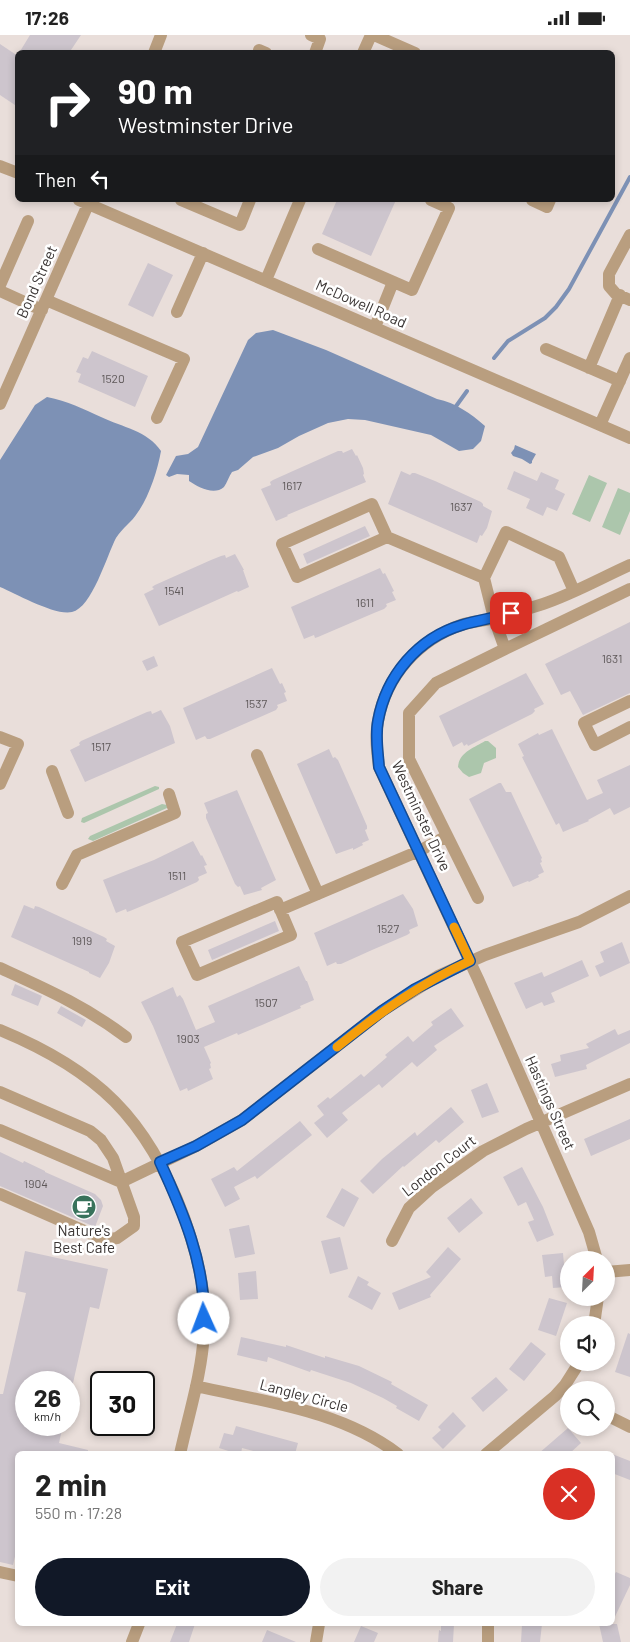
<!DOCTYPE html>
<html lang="en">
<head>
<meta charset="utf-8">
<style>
  :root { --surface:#fff; --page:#f2f2f2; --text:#222; --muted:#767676; --accent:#111827 }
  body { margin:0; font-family:Barlow,sans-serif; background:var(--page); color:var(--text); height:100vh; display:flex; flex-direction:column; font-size:19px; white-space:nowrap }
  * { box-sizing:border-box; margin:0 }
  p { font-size:16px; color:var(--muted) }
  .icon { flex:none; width:28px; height:28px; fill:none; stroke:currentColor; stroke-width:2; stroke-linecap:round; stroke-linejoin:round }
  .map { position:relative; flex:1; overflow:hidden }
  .panel { position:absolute; left:15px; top:1416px; width:600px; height:175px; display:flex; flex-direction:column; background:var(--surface); border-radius:8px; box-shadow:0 2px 8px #0003 }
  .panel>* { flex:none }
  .banner { position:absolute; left:15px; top:15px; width:600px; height:152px; border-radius:8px; box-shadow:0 2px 8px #0003; background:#202124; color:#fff; overflow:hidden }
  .needle { width:32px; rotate:24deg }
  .controls { position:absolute; left:560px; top:1216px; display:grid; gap:10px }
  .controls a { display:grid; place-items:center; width:55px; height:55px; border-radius:50%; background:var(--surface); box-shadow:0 2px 8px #0003; font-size:25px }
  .speed { position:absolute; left:15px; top:1336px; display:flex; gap:10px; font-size:25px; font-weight:700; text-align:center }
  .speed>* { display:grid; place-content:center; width:65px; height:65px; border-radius:50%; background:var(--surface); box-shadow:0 2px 8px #0003; line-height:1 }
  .speed small { font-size:12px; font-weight:400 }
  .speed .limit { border:2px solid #111; border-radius:8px; background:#fff; color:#111 }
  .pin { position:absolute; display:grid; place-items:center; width:42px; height:42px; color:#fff; margin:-21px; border-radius:10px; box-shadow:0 2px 8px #0006 }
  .me { position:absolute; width:55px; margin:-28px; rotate:358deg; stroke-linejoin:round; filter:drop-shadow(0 0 4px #0008) }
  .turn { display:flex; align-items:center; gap:18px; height:105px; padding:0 20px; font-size:22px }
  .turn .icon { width:65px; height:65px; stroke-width:2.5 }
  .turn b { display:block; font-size:35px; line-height:42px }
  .then { display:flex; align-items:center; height:48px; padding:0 20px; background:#0003; gap:10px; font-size:19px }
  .round { display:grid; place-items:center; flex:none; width:52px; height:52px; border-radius:26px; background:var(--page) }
  .headline { display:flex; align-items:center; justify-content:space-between; height:85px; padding:0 20px }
  h1 { font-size:30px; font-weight:700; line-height:38px }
  .cta { display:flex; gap:10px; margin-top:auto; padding:10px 20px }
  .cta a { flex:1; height:58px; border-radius:30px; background:var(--accent); color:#fff; font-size:20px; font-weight:700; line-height:58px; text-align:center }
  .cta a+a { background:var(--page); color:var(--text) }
  .status { display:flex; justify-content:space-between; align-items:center; height:35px; padding:0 25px; background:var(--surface); direction:ltr }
  .status svg { height:14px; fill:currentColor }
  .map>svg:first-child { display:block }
</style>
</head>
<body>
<div class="status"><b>17:26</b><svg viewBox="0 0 49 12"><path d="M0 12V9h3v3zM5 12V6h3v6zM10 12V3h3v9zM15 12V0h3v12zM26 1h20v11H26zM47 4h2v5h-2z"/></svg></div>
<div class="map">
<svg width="630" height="1607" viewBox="0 0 630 1607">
  <rect width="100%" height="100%" fill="#e9deda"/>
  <path fill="#acc6ac" d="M589 440 607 448 590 487 572 479Z
    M618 453 630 458V476L620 500 602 492Z
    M485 706H488L496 713V723L484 728 481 738 469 742 463 738 458 732C459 717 474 713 485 706Z
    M155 751 159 752V754L84 788 81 787 82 783Z
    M162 769 167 770V773L93 806 88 804 90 801Z"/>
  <path fill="#7d91b5" d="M273 295 326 315 437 364C456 368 470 378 485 391L481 406 473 414 459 416 431 400 365 385 348 384 328 388 299 401 278 413 253 422 238 435 232 437C229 441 227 448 224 452 214 461 198 452 189 446V440L177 439 169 442 166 440 176 421 188 419 198 412 248 305 256 298Z
    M47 362C68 366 83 374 101 382 122 392 148 396 161 416 158 434 149 462 138 477 132 487 122 493 116 503 107 520 92 573 72 577 55 581 17 559 0 552V425L35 370Z
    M515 410 536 419 532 426V428L530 429 522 424 513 421 511 418 514 414Z"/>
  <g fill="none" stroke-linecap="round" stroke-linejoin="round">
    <path stroke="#7d91b5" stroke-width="4" d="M494 323 508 306 545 283 556 272 569 254 630 142
      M454 374 467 356"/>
  </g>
  <path fill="#cdc5cd" d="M30 0H81L69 18H19Z
    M0 9 18 21V72L0 60Z
    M337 165H396L371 221 322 199Z
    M148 228 173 240 153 282 128 270Z
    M92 316 148 341 135 372 78 347 81 339 76 337 83 322 88 324Z
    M352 414 356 421 357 420 363 433 364 439 363 440 366 447 287 480 288 481 276 486 261 454 271 450 270 447 273 445 293 436 338 416H342L343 418Z
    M401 436 410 440 412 438H415L435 446 481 467 483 469V471L492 476 487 493 482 501 480 500 477 508 388 469Z
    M514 436 537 446 541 437 559 445 555 454 565 459 557 476 547 472 543 481 526 473 530 464 507 454Z
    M365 491 370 501 307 529 303 519Z
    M235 519 244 535H243L249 552 238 557 237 556 159 591 144 559 154 554 152 552 155 550 211 525 221 521 225 520 226 523Z
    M380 533 383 539 385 538 394 556 392 557 396 565 386 569 387 571 384 574 374 578 318 602 315 603 314 600 304 604 291 572Z
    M630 587V658L583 680 570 656 561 660 545 629Z
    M154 621 158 631 147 636 142 626Z
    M272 633 280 649 282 648 286 657 284 658 287 666 277 670 278 672 276 675 210 704H207L205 701 196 705 183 673Z
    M526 638 544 669 534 674 535 676 532 679 468 711 467 709 464 711 462 707 453 712 439 681Z
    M161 675 170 691 175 708 85 747 70 715 80 710 79 708 81 706 106 695 147 677 151 676 152 679Z
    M552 694 587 765 603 758 597 745 630 730V772L614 780 610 773 588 785 589 786 563 797 559 788 556 790 522 722 524 721 518 709 538 698 539 700Z
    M329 714 333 723 335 722 338 725 354 761 367 791V794L365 795 369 805 362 808 363 810 353 815V813L336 819 297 729Z
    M499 748H501L506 757H511L542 823 541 824 542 827 540 828 544 837 538 840 539 842 529 847 528 846 513 852 469 764Z
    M237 755 276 845 261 853 262 855 244 860 240 851 238 852 235 849 206 783V779L208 778 204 768Z
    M193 806 201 821 202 820 207 830 204 831 207 838 198 842 199 845 197 847 166 861 130 876 127 877 126 874 116 878 103 845 154 825Z
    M403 859 413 874 418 891 409 895 410 898 407 900 372 915 341 929H337L336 927 327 931 314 898Z
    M24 870 34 874 35 871 39 872 104 902 107 904 106 906 115 911 109 928 100 943 89 938V937L11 902Z
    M275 886 279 896 212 925 208 915Z
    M622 907 630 928 600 942 595 931 604 927 600 917Z
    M582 925 589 941 551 958 555 967 544 971 542 967 526 974 514 948 542 937 544 942Z
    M299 931 306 946H307L314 965 300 971 301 973 262 990 238 1000 237 998 204 1012 211 1028 210 1029 211 1033 209 1034 213 1044 188 1056 187 1053 180 1056 153 991 141 967 173 952 177 962 180 960 183 964 196 995 215 987 208 971Z
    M15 949 42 961 38 971 11 960Z
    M61 971 86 985 82 992 57 978Z
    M451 973 464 991 434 1011 437 1015 417 1032 412 1027 382 1053 379 1049 342 1078 348 1085 327 1103 314 1088 324 1080 317 1071 328 1062 330 1064 361 1039 364 1042 387 1022 385 1020 408 1001 413 1007 433 990 431 987Z
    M615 994 618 1000 630 995V1008L586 1030 587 1034 555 1042 551 1029 561 1026 560 1020 589 1013 586 1009Z
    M487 1048 499 1077 482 1083 471 1055Z
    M451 1072 464 1087 439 1108 436 1105 404 1132 403 1131 373 1159 360 1146 382 1124 415 1097 417 1101Z
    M630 1084V1104L591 1121 584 1104Z
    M300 1086 312 1100 257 1144 255 1141 234 1152 240 1164 225 1172 211 1144 234 1132 237 1136Z
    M0 1117 23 1128 24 1126 45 1136V1137L95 1159 101 1165 103 1171 95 1192 0 1151Z
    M522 1132 543 1172 554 1200 537 1207 528 1187 534 1185 526 1167 518 1171 503 1142Z
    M342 1153 359 1163 344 1192 326 1182Z
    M471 1163 483 1178 459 1198 447 1183Z
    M249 1190 255 1219 235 1223 229 1194Z
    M340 1202 348 1234 330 1239 321 1206Z
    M448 1212 461 1224 430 1260 431 1262 399 1275 392 1258 431 1242 426 1237Z
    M25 1216 108 1234 99 1274 90 1272 73 1348H26V1390H63L59 1408 88 1415V1419H18V1517H16L13 1530 0 1527V1359H3L26 1258 17 1256Z
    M563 1218 566 1252 553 1253 552 1241 545 1242 542 1220Z
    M256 1236 258 1264 240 1265 238 1238Z
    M358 1241 369 1247 367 1250 381 1258 372 1275 348 1262Z
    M549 1263 567 1268 556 1301 538 1295Z
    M628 1298 630 1299V1342L615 1337Z
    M241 1302 286 1312V1310L325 1323V1321L359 1331 392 1347 391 1349 428 1370 419 1386 396 1373 397 1371 383 1363 351 1348 311 1335 310 1337 268 1322 267 1327 237 1320Z
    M531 1307 546 1319 524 1346 509 1334Z
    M496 1342 508 1355 483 1377 471 1363Z
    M453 1377 466 1391 443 1414 432 1403 441 1395 438 1392Z
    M236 1391 298 1408 295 1419H265L242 1413 241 1419H238L219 1413 224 1398 233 1400Z
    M568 1393 581 1408 569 1419H538Z
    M612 1419 630 1426V1445L612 1438Z
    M616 1537 630 1543V1550L612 1588V1544Z
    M177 1589H195L189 1607H170Z
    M441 1589H454L453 1607H438L439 1595 441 1596Z
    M522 1589H542L540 1607H521Z
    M599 1589H617L621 1607H603Z
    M361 1591 378 1598 374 1607H354Z
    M267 1595 296 1607H262Z"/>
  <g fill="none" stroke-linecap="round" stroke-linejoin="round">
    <path stroke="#b99e7f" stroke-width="12" d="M311 0 320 4 315 18
      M374 0 415 18
      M259 15 266 18
      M154 18 161 0
      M363 18 371 0
      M0 131 18 138
      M79 165 630 403
      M181 165 240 190 250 165
      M532 165 547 172 550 165
      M630 200 609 239V251L616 259 630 265
      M318 214 412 255 449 173 431 165
      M266 245 300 165
      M0 250 28 186
      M0 256 42 275
      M46 265 184 324 157 383
      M177 277 203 218
      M375 292 393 247
      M546 314 620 346
      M589 333 620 260
      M0 369 90 165
      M600 390 630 323
      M387 502 297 542 282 509 372 469 387 502 484 543 494 583 505 614 630 554
      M484 543 506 497 559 522 574 556
      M630 666 584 688 595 710 630 692
      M0 702 18 709 0 749
      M257 720 318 859
      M52 736 68 778
      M62 849 77 820 175 778 169 759
      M478 863 409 724V678L436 648 505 614
      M277 867 291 900 197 940 182 907Z
      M280 875 419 816 447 801
      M0 933C46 954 85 971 126 1002
      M0 995C97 1035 147 1083 184 1182 197 1219 207 1257 204 1297 202 1338 189 1378 180 1419
      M0 1057 90 1096 101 1105 113 1123 134 1182V1191L117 1203 105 1205 0 1159
      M0 1095 121 1147 196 1111 242 1085 382 976 438 941 485 920 579 887 630 861
      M392 1206 409 1173 432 1152 483 1116 526 1094 630 1049
      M597 1225 589 1197 478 944 379 732C377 717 375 701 378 686 386 641 418 605 461 590 472 586 484 586 495 583 511 579 527 574 543 569 573 559 601 543 630 530
      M606 1237 630 1235
      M594 1290 598 1262
      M196 1351C265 1367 340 1375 398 1419
      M606 1380 630 1392
      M486 1419 555 1361 565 1350 579 1328
      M0 1537 18 1541
      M488 1589V1607
      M132 1607 139 1589
      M316 1607 319 1589"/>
  </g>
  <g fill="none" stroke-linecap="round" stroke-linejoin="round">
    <defs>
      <path id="route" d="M204 1284C205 1228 183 1177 160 1127L196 1111 242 1085 382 976 415 954 470 926 379 732C378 717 375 701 378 686 386 641 418 603 462 590 478 585 495 583 511 578"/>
    </defs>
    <use href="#route" stroke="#114b97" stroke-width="12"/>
    <use href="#route" stroke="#1a73e8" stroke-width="9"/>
    <path stroke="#f59e0b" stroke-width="9" d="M337 1012C379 978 421 948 470 926L454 892"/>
  </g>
  <defs>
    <symbol id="cafe-disc" viewBox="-11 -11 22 22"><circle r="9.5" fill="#38725b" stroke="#fff"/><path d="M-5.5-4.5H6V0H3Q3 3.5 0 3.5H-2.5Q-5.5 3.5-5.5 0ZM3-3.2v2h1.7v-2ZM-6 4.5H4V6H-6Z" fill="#fff"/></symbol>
  </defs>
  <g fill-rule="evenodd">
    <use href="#cafe-disc" x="70" y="1158" width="28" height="28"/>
  </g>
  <g text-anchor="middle" stroke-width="5" stroke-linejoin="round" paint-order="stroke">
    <g font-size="12" fill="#5f595a">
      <text x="113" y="348">1520</text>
      <text x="292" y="455">1617</text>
      <text x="461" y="476">1637</text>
      <text x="174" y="560">1541</text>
      <text x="365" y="572">1611</text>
      <text x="612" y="628">1631</text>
      <text x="256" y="673">1537</text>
      <text x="101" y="716">1517</text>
      <text x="177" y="845">1511</text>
      <text x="388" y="898">1527</text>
      <text x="82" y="910">1919</text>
      <text x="266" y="972">1507</text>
      <text x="188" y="1008">1903</text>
      <text x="36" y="1153">1904</text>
    </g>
    <g font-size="15" fill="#3a3534" stroke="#fff">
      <text transform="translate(37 247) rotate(-66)" y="5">Bond Street</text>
      <text transform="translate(361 269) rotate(24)" y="5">McDowell Road</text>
      <text transform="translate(421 781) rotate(65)" y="5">Westminster Drive</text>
      <text transform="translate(550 1068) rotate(66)" y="5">Hastings Street</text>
      <text transform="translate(439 1131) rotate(-38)" y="5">London Court</text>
      <text transform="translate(304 1361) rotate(15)" y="5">Langley Circle</text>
    </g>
    <g font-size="15" fill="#3a3534" stroke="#fff">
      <text x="84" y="1201">Nature's<tspan x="84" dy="17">Best Cafe</tspan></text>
    </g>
  </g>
</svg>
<div class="controls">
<a><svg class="needle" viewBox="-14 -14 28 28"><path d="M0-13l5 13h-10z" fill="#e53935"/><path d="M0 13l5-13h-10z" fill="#767676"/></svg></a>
<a><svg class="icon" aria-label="sound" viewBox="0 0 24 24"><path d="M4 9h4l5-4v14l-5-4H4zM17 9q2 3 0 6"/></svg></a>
<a><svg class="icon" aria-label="search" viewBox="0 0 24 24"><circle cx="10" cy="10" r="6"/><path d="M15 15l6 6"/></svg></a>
</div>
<div class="speed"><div>26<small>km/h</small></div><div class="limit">30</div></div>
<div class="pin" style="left:511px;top:578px;background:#d93025"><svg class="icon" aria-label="arrive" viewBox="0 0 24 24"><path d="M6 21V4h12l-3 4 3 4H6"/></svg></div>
<svg class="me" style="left:204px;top:1284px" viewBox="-20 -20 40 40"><circle r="19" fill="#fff"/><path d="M0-13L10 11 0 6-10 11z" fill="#1a73e8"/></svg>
<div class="banner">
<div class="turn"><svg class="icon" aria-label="right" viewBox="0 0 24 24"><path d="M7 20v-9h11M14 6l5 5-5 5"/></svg><div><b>90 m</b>Westminster Drive</div></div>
<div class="then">Then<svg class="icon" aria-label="left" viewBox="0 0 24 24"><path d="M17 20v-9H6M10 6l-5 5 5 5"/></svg></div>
</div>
<section class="panel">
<div class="headline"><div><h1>2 min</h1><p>550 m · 17:28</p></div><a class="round" style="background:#d93025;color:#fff"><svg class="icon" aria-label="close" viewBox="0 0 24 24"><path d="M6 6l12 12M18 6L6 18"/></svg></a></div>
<div class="cta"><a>Exit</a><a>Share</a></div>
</section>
</div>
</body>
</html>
